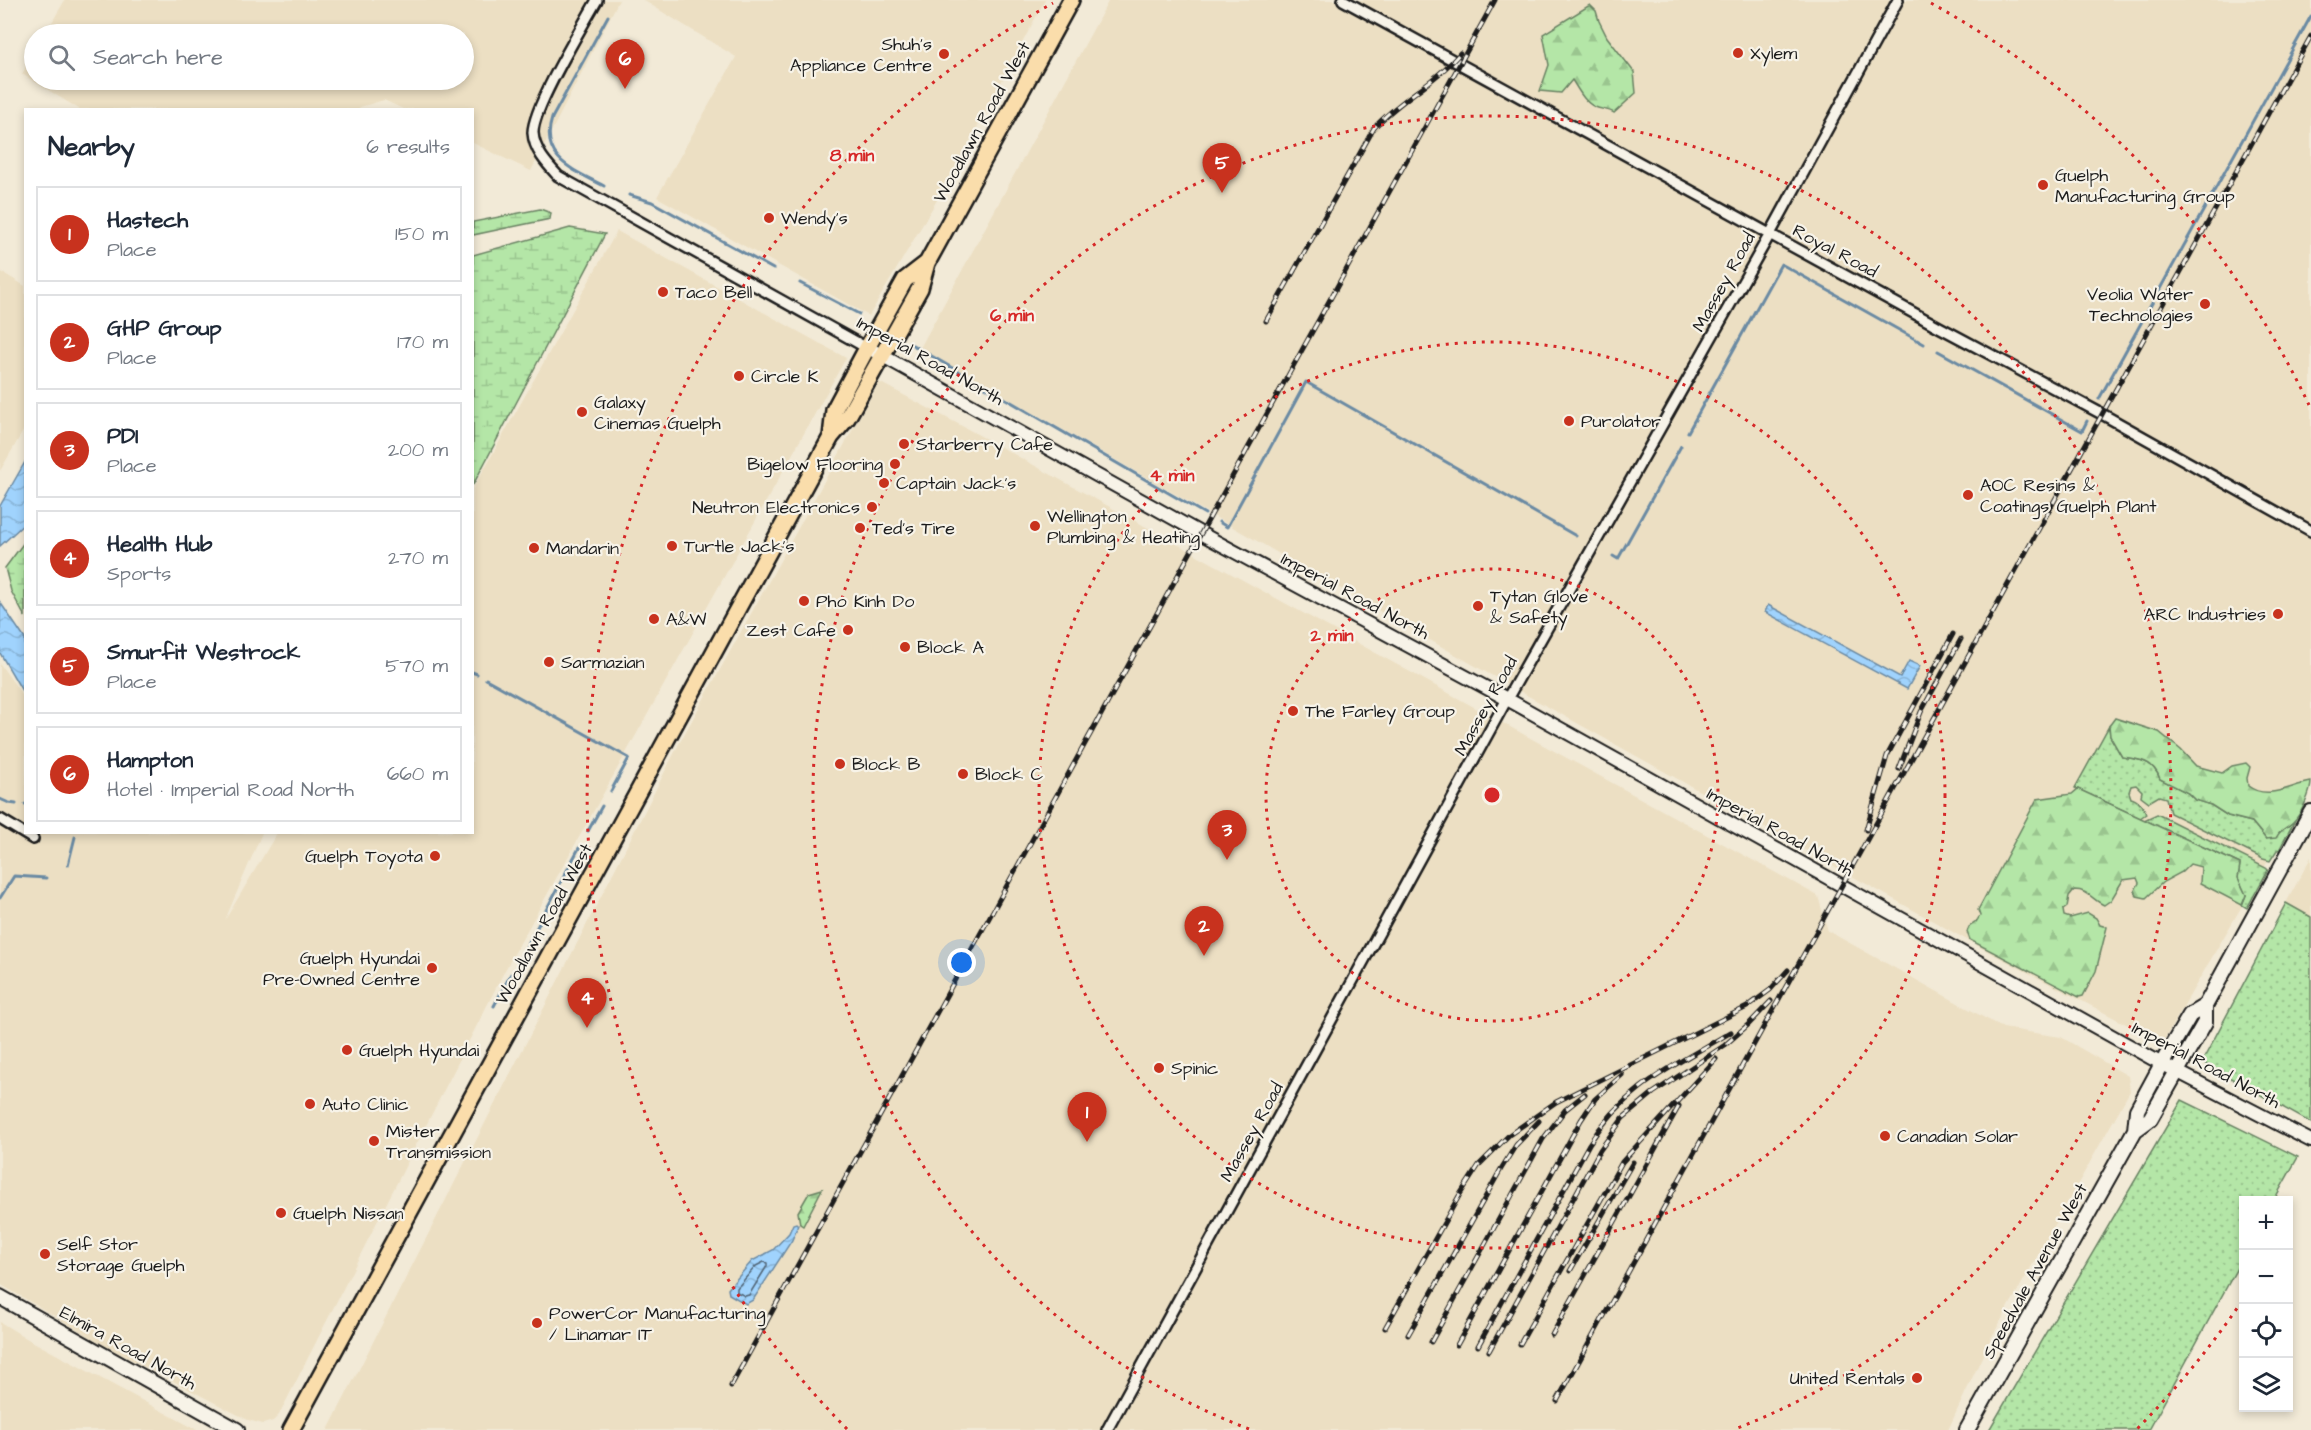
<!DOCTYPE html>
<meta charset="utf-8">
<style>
:root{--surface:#fff;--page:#f2f2f3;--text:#1f2937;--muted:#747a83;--line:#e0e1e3;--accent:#c8321e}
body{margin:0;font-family:"Architects Daughter",sans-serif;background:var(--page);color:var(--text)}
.controls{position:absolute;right:18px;bottom:18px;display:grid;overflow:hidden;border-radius:0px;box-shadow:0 3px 9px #0003}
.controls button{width:54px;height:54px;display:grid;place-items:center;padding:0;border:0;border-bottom:2px solid var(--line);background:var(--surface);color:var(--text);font:30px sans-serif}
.you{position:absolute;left:962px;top:963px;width:21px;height:21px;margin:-15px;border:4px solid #fff;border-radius:50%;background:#1a73e8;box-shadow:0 0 0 9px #1a73e833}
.badge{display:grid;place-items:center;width:39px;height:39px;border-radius:50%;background:var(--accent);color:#fff;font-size:20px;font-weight:700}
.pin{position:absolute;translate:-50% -50px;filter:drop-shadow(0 2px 3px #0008)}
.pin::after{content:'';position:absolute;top:32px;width:21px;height:18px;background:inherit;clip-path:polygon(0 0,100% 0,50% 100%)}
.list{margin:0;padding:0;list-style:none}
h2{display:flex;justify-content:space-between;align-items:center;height:78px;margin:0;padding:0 24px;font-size:26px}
h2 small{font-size:20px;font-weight:400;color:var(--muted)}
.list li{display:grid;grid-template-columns:39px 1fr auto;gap:18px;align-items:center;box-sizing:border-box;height:96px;margin:0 12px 12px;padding:0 12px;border:2px solid var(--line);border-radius:0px}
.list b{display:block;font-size:22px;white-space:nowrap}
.list p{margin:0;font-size:20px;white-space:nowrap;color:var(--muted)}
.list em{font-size:20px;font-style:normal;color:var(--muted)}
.icon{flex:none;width:33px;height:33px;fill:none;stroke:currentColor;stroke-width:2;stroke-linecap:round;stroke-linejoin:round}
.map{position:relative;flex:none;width:2311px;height:1430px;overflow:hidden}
.search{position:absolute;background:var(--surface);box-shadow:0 3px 9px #0003;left:24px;top:24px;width:450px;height:66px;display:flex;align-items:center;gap:15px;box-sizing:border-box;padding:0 21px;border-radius:33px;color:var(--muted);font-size:22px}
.panel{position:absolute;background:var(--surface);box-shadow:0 3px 9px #0003;left:24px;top:108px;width:450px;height:726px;border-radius:0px}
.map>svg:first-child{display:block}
.built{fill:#ecdfc3}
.green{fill:url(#green-dots);stroke:#688162;stroke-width:1.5}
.forest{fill:url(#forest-firs);stroke:#688162;stroke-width:1.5}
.wetland{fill:url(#wetland-marsh);stroke:#688162;stroke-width:1.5}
.water{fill:url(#water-waves);stroke:#6b8aa3;stroke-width:1.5}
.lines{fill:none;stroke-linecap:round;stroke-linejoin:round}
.shore{stroke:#516576;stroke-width:1.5}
.stream{stroke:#6b8aa3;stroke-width:3}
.minor-casing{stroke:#1c1c1c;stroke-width:14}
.tertiary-casing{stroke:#1c1c1c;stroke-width:16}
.secondary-casing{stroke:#1c1c1c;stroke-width:18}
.primary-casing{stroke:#1c1c1c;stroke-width:20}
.minor{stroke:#f7f3e8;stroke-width:9}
.tertiary{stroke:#f7f3e8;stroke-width:12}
.secondary{stroke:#f7f3e8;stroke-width:14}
.primary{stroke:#faddab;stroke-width:15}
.rail-casing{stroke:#1c1c1c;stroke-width:5}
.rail{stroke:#f7f3e8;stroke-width:3;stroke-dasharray:9;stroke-linecap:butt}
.ring{fill:none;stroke:#d62828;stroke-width:3;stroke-dasharray:3 6}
.poi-dot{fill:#c8321e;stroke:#f7f3e8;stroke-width:2}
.labels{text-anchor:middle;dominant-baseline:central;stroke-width:4.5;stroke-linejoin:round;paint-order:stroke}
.poi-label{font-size:18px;fill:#1c1c1c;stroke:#f7f3e8;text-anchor:start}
.street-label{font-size:18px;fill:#1c1c1c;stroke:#f7f3e8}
.centre{fill:#d62828;stroke:#f7f3e8;stroke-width:3}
.ring-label{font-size:18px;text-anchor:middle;font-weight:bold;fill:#d62828;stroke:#f7f3e8;stroke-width:4.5;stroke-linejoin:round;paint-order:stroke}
</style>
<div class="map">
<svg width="2311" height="1430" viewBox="0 0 2311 1430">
<defs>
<pattern id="green-dots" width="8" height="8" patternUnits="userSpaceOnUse" patternTransform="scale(1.5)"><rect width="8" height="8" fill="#b4e6a7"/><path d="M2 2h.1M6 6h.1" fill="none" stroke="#9ac58f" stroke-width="1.8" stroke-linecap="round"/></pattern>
<pattern id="forest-firs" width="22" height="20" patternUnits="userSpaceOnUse" patternTransform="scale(1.5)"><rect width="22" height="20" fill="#b4e6a7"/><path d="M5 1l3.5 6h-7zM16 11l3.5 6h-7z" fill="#9ac58f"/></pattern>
<pattern id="wetland-marsh" width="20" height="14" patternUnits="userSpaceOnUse" patternTransform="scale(1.5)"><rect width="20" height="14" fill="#b4e6a7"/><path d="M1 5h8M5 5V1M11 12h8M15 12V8" fill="none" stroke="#9ac58f"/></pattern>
<pattern id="water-waves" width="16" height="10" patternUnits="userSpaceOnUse" patternTransform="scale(1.5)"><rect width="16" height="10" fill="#a0d3fd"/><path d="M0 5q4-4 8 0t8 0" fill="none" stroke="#89b5d8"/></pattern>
</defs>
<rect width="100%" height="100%" fill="#f2ead7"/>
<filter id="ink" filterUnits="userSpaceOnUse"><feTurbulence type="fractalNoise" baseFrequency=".0167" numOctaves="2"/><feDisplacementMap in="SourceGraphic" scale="12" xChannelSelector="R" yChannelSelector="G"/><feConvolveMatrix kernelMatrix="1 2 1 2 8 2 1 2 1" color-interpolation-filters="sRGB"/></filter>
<g filter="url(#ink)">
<path class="built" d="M65,0H619L531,171L473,143L472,110L403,109L384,100L360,107L358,110L79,109L22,74L34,53V80H464V34H45Z
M643,0H1045L954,171L869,316L657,197L736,57Z
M1109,0H2311V781L2263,870L2162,1043L1987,951L1505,683L920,348Z
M617,231L846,358L504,972L279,1415L273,1421L263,1424L248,1420L109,1348L0,1284V664L25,699L26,832L262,833L225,920L277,833L472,832L473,489Z
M0,271L25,286L26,426L0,471Z
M879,382L977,434L1818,896L1828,931L2003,1028L2061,1037L2128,1076L2130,1091L1989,1342L1948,1430H328L680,742Z
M2311,857V917L2286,903Z
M0,1322L26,1338L197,1430H0Z"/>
<path class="green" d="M2109,726L2110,736L2122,757C2140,759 2154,761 2160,779L2188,793L2195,800L2211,805L2228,816L2252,822L2266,839L2294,822L2279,850H2277L2270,861L2263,859L2170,813L2166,798L2159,796L2149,802L2141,796L2142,791L2136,785L2131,786L2129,792L2131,798C2137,799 2145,808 2146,814L2140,818L2075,788Z
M2157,814L2266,868L2268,870L2247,908L2242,905L2246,895L2238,878L2240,864L2144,820Z
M2286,903L2311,917V1123L2202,1062Z
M2182,1100L2298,1157L2274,1200H2244L2243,1257L2149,1430H1989Z"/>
<path class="forest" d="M1590,5L1596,11L1599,21L1607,37L1634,72L1636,93L1614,113C1608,109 1602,110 1595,107C1584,102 1578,89 1572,80L1561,93L1540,91L1549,65L1543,34Z
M2115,718L2159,732L2181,750L2196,766L2222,773L2232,766L2246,763L2250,767L2247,778L2248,786C2268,801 2290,785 2311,782C2311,792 2301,815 2293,822C2285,830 2282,827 2276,838L2266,839L2252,822L2228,816L2211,805L2195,800L2188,793L2160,779C2154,761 2140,759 2122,757L2110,736L2109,726Z
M2078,789L2240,864L2238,878L2246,895L2242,905L2200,883L2201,867L2190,864L2182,872L2163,882L2146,898L2137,896L2135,890L2139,883L2137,878L2123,880L2111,900L2104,905C2092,900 2089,890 2074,890L2069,896L2067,907L2063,910L2064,916L2070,918L2088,913L2096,918L2100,925L2107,927L2096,971L2083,996L2079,997L1970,940L1967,932L1969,927L1976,922L1980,916L1978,910L2037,799L2072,794Z
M822,1189L803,1226L800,1224L798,1212L809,1193Z"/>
<path class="wetland" d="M540,209L551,213L550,219L473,235V222Z
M570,228L605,234L473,485V255Z
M25,541V617L11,591L5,568Z"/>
<path class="water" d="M25,462V523L0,546V506Z
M0,602L25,639V696L0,653Z
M1768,605L1900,677L1909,661L1920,666L1907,689L1765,612Z
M796,1223L798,1225L792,1240L753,1300L746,1304L729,1294L728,1289L752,1261L773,1250L789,1233L793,1224Z"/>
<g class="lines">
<path class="shore" d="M764,1262L767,1263V1266L749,1295L745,1296L737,1292V1288L756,1266Z"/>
<path class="stream" d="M604,186C574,170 539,159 552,118L608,16
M629,195L652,202L773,269
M800,283L859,314
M909,343L1205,514
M1938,351L2082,431L2087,421
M2099,399L2311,16
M1688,432L1781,264L1924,344
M1219,522L1227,527L1306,382L1576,536
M1613,556L1618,559L1681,446
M472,672L477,674
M486,679L629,758L611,791
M0,799L9,803L16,804
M25,804H26
M588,831L602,806
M68,865L75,837
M0,898L14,876L46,878
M519,961L579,848
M494,1006L511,974"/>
<g class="minor-casing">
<path id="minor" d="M597,0C583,25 532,109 533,133C534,150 547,164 558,176L867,348
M1343,0L1941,328L2102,414L2311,531
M0,819L33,839
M1107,1430L1507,699L1770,234L1898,0"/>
</g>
<g class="tertiary-casing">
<path id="tertiary" d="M874,351L1200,533L1507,699L2153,1059L2311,1141"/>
</g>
<g class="secondary-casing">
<path id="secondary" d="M2135,1130L2137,1110L2170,1049L2190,1015L2205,1006
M0,1297L237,1430
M1967,1430L2135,1130L2150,1119L2205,1022V1006L2311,812"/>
</g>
<g class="primary-casing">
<path id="primary" d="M831,437L834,410L867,348L905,280L927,263
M291,1430L831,437L847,418L920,288L927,263L1071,0"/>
</g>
<use href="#minor" class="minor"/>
<use href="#tertiary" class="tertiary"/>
<use href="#secondary" class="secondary"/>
<use href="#primary" class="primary"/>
<g class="rail-casing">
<path id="rail" d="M1266,321L1374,128C1400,99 1435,83 1460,53
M1899,769L1921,712L1961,639
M1866,830L1887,756L1953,634
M1570,1271L1633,1162
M1385,1328L1459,1196L1479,1165L1509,1135L1556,1102L1747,1007L1770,990L1788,970
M1408,1335L1501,1169L1516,1145L1539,1121
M1552,1335L1679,1106
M1431,1342L1543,1139L1565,1110L1585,1094
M1520,1344L1622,1162L1716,1059
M1457,1345L1581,1120L1595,1099L1622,1075
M1478,1346L1589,1144C1626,1086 1674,1066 1731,1032
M1489,1351L1600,1150L1623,1118L1653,1093L1725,1045L1749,1024L1771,1001
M731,1386L1495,0
M1557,1401L2311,36"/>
</g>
<use href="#rail" class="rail"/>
</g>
</g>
<g class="ring">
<circle cx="1492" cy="795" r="226"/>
<circle cx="1492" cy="795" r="453"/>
<path d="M1249 1429A679 679 0 1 1 1735 1429"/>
<path d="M2242 1301A905 905 0 0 1 2137 1429M847 1429A905 905 0 0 1 1053 3M1931 3A905 905 0 0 1 2309 405"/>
</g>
<g class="poi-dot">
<circle cx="1738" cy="53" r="6"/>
<circle cx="944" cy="54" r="6"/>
<circle cx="2043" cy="185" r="6"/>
<circle cx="769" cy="218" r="6"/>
<circle cx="663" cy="292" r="6"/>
<circle cx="2205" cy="304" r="6"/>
<circle cx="739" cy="376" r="6"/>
<circle cx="582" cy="412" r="6"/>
<circle cx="1569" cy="421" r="6"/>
<circle cx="904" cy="444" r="6"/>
<circle cx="895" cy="464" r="6"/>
<circle cx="884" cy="483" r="6"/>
<circle cx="1968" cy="495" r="6"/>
<circle cx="872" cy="507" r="6"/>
<circle cx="1035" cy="526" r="6"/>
<circle cx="860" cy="528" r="6"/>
<circle cx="672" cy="546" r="6"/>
<circle cx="534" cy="548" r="6"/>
<circle cx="804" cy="601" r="6"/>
<circle cx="1478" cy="606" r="6"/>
<circle cx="2278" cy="614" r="6"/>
<circle cx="654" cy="619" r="6"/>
<circle cx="848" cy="630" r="6"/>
<circle cx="905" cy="647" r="6"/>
<circle cx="549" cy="662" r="6"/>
<circle cx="1293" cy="711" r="6"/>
<circle cx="840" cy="764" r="6"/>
<circle cx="963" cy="774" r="6"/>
<circle cx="435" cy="856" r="6"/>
<circle cx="432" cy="968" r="6"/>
<circle cx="347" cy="1050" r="6"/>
<circle cx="1159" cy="1068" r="6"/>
<circle cx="310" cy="1104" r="6"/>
<circle cx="1885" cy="1136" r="6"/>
<circle cx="374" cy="1141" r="6"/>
<circle cx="281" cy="1213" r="6"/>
<circle cx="45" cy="1254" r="6"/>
<circle cx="537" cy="1323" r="6"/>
<circle cx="1917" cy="1378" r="6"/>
</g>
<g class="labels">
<g class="poi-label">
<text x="932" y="44" text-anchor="end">Shuh's<tspan x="932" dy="21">Appliance Centre</tspan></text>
<text x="1750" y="53">Xylem</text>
<text x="2055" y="175">Guelph<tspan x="2055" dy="21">Manufacturing Group</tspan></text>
<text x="781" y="218">Wendy's</text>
<text x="675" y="292">Taco Bell</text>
<text x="2193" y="294" text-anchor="end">Veolia Water<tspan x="2193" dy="21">Technologies</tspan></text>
<text x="751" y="376">Circle K</text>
<text x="594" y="402">Galaxy<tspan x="594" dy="21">Cinemas Guelph</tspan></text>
<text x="1581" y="421">Purolator</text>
<text x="916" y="444">Starberry Cafe</text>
<text x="883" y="464" text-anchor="end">Bigelow Flooring</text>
<text x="896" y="483">Captain Jack's</text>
<text x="1980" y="485">AOC Resins &amp;<tspan x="1980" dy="21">Coatings Guelph Plant</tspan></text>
<text x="860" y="507" text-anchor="end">Neutron Electronics</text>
<text x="1047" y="516">Wellington<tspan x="1047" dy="21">Plumbing &amp; Heating</tspan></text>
<text x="872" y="528">Ted's Tire</text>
<text x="684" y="546">Turtle Jack's</text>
<text x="546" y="548">Mandarin</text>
<text x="1490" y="596">Tytan Glove<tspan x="1490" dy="21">&amp; Safety</tspan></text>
<text x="816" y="601">Pho Kinh Do</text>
<text x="2266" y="614" text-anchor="end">ARC Industries</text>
<text x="666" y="619">A&amp;W</text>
<text x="836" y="630" text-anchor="end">Zest Cafe</text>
<text x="917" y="647">Block A</text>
<text x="561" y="662">Sarmazian</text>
<text x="1305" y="711">The Farley Group</text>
<text x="852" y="764">Block B</text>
<text x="975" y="774">Block C</text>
<text x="423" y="856" text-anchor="end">Guelph Toyota</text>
<text x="420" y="958" text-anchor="end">Guelph Hyundai<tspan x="420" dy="21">Pre-Owned Centre</tspan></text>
<text x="359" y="1050">Guelph Hyundai</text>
<text x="1171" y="1068">Spinic</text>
<text x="322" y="1104">Auto Clinic</text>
<text x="386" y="1131">Mister<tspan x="386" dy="21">Transmission</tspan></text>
<text x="1897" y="1136">Canadian Solar</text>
<text x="293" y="1213">Guelph Nissan</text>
<text x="57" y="1244">Self Stor<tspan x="57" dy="21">Storage Guelph</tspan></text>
<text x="549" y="1313">PowerCor Manufacturing<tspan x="549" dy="21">/ Linamar IT</tspan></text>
<text x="1905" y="1378" text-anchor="end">United Rentals</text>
</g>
<g class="street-label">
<text transform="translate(982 122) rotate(-61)">Woodlawn Road West</text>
<text transform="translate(1835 251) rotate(28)">Royal Road</text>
<text transform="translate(1724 282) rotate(-61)">Massey Road</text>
<text transform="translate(930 361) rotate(29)">Imperial Road North</text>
<text transform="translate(1355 596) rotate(28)">Imperial Road North</text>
<text transform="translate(1486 706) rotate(-61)">Massey Road</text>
<text transform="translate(1780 832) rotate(29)">Imperial Road North</text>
<text transform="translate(544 924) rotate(-61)">Woodlawn Road West</text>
<text transform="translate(2206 1065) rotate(28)">Imperial Road North</text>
<text transform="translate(1252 1132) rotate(-61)">Massey Road</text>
<text transform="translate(2035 1271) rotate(-61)">Speedvale Avenue West</text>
<text transform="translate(128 1348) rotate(29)">Elmira Road North</text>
</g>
</g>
<circle cx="1492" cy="795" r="9" class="centre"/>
<g class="ring-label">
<text x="852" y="161">8 min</text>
<text x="1012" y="321">6 min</text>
<text x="1172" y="481">4 min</text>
<text x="1332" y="641">2 min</text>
</g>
</svg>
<div class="controls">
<button>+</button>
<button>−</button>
<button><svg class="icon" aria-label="locate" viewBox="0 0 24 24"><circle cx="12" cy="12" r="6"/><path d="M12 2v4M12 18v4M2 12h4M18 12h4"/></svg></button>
<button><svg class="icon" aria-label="layers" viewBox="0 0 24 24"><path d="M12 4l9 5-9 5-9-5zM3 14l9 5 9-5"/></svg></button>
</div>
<div class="you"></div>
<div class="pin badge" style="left:1087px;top:1142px">1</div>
<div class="pin badge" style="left:1204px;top:956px">2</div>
<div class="pin badge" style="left:1227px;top:860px">3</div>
<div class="pin badge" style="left:587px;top:1028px">4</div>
<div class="pin badge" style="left:1222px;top:193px">5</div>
<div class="pin badge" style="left:625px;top:89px">6</div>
<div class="search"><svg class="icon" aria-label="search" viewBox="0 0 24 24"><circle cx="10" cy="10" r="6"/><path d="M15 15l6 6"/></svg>Search here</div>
<section class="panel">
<h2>Nearby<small>6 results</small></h2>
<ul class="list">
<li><span class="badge">1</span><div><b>Hastech</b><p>Place</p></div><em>150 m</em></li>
<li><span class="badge">2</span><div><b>GHP Group</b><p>Place</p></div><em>170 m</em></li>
<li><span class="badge">3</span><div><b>PDI</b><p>Place</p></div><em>200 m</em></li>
<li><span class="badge">4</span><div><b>Health Hub</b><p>Sports</p></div><em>270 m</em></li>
<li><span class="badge">5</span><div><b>Smurfit Westrock</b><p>Place</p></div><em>570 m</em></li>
<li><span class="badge">6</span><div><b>Hampton</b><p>Hotel · Imperial Road North</p></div><em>660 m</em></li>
</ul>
</section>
</div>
